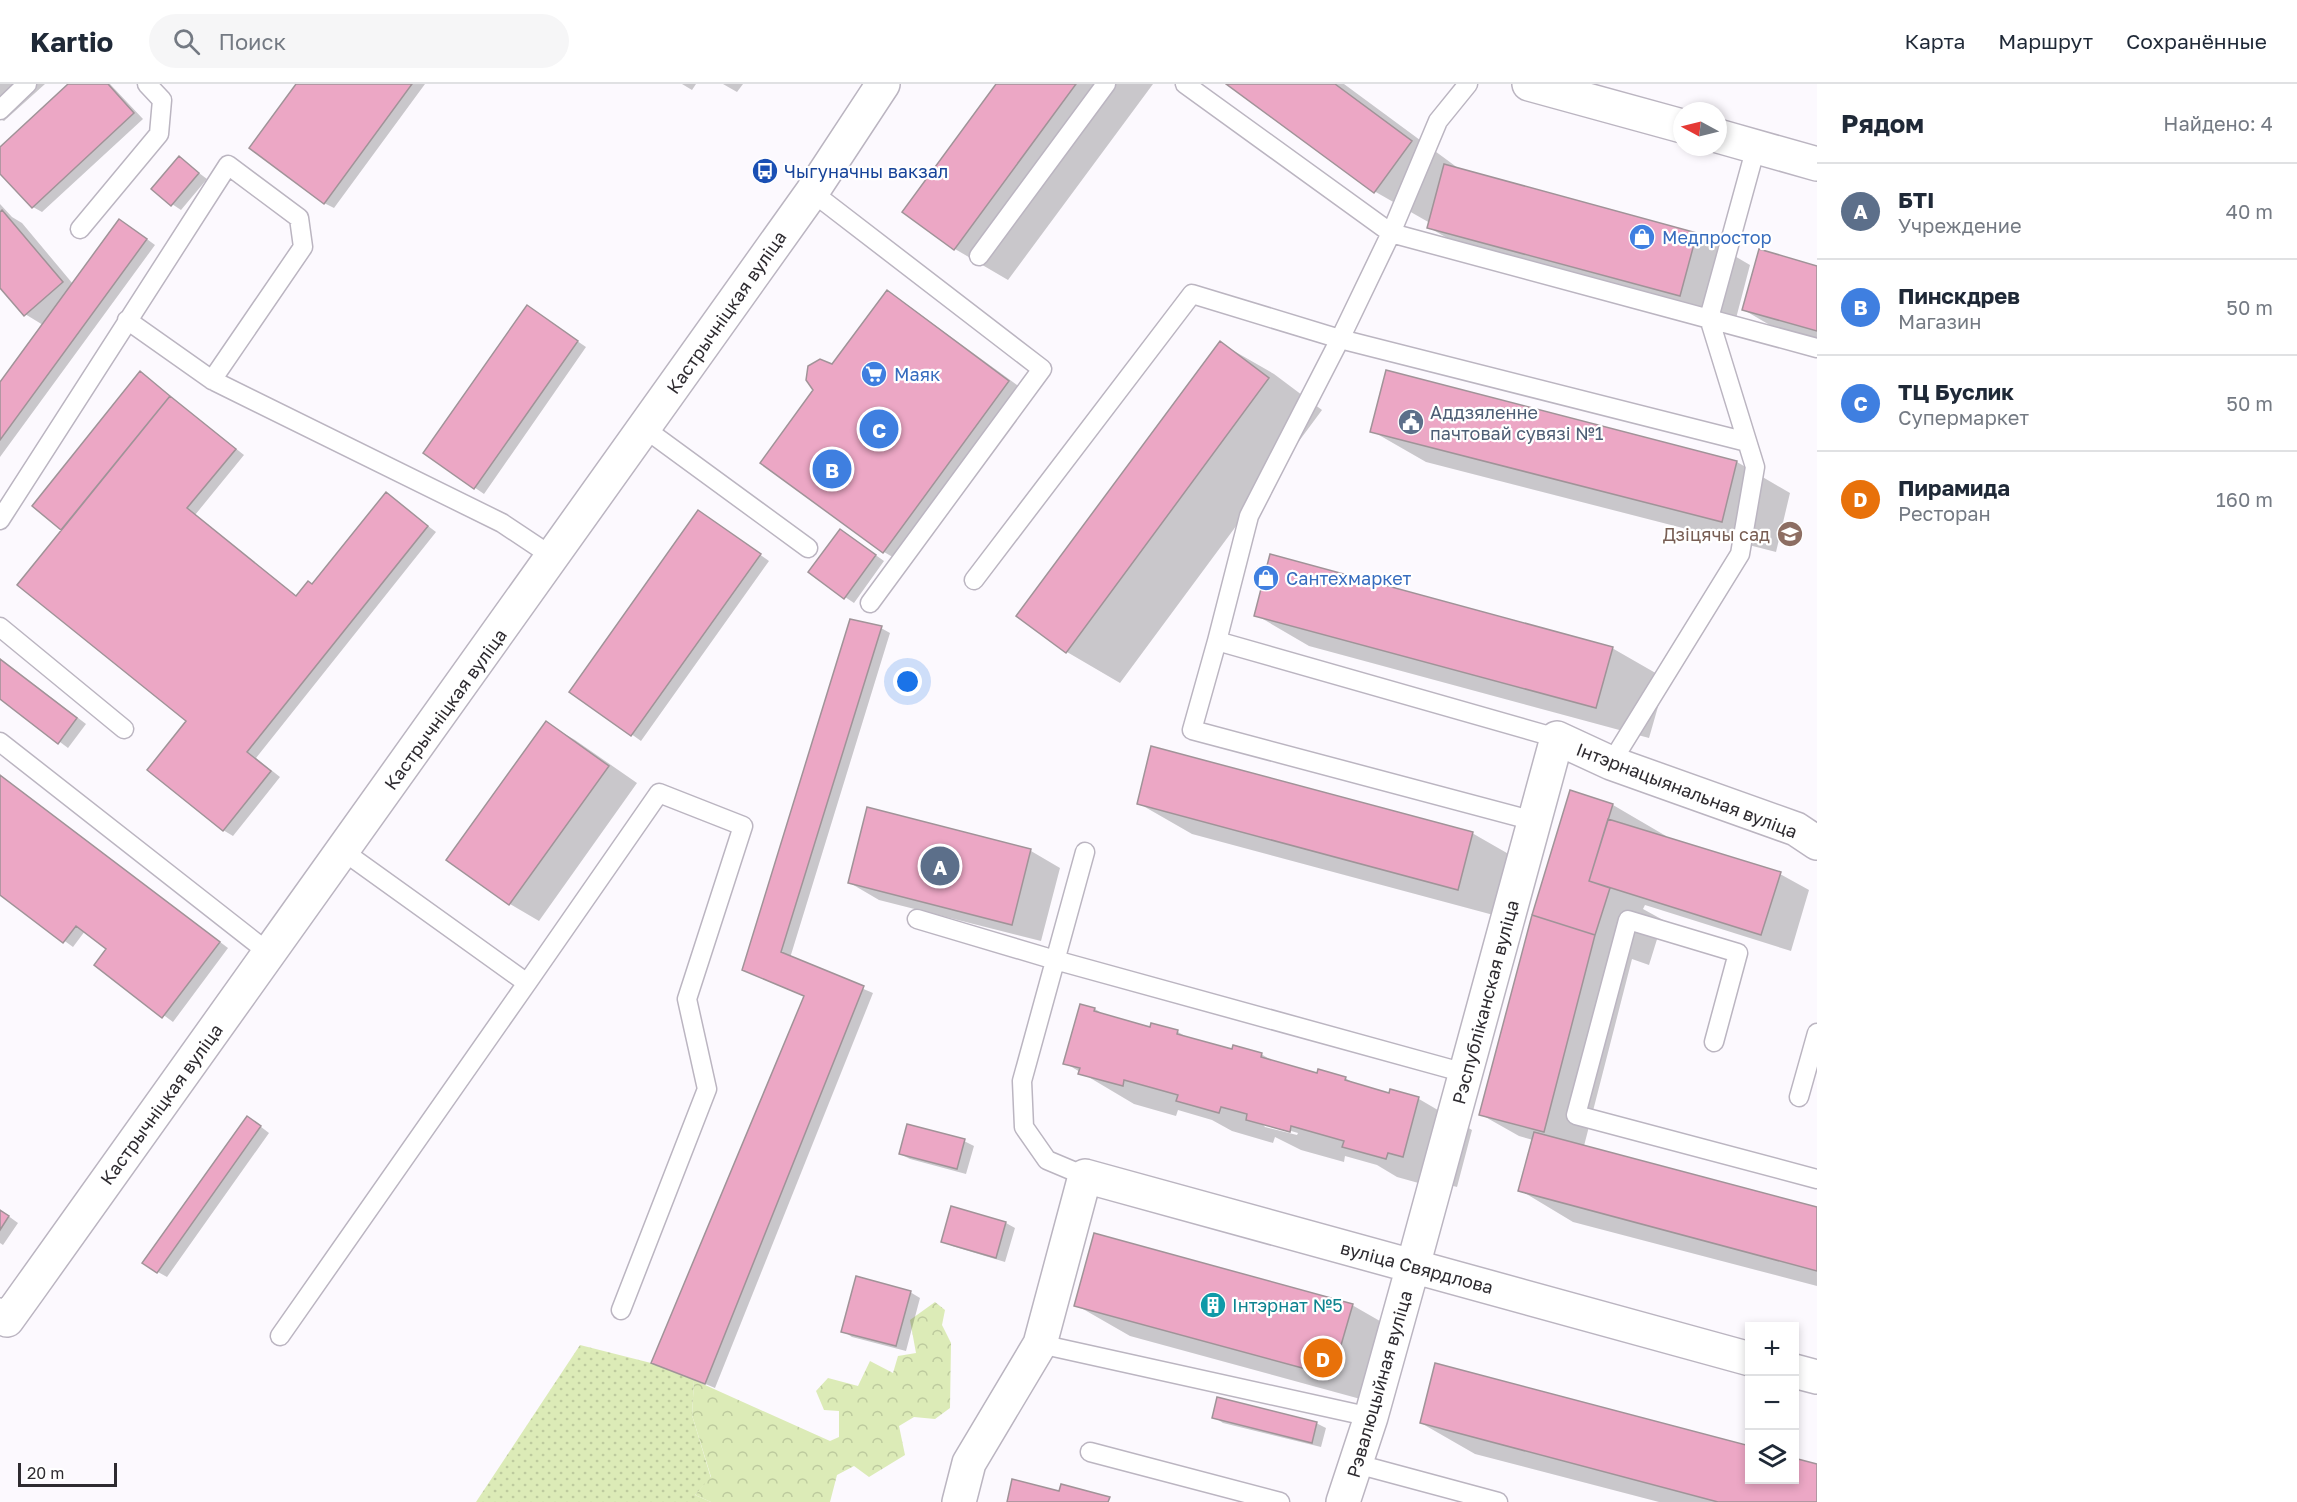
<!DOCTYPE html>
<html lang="ru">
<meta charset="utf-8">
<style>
:root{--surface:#fff;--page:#f6f6f7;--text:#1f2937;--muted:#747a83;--line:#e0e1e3;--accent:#1a73e8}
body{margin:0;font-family:"Golos Text",sans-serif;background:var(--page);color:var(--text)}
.controls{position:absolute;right:18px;bottom:18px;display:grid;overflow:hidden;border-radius:0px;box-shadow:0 3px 9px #0003}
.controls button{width:54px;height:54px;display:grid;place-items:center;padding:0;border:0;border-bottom:2px solid var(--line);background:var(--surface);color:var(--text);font:30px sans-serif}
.compass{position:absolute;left:1673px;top:18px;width:54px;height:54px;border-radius:50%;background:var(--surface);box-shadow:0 3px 9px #0003;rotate:277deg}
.scale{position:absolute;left:18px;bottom:15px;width:99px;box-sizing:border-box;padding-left:6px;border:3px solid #2e2b30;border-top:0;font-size:16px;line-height:21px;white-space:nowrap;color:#2e2b30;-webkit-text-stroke:4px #fff;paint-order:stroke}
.you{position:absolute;left:908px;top:598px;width:21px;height:21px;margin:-15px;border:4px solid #fff;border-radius:50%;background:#1a73e8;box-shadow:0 0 0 9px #1a73e833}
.badge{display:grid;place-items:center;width:39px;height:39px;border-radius:50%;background:var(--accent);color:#fff;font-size:20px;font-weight:700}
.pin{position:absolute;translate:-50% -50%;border:3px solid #fff;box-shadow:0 2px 6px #0006}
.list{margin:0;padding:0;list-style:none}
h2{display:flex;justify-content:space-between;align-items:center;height:78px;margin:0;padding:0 24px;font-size:26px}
h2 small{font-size:20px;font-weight:400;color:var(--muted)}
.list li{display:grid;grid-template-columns:39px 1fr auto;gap:18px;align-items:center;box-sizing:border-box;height:96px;padding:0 24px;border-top:2px solid var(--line)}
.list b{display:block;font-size:22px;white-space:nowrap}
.list p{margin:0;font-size:20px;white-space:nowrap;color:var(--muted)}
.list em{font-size:20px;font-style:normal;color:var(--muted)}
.icon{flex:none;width:33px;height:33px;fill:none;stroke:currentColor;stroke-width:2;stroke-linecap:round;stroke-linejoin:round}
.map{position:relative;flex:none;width:1817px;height:1418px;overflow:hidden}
header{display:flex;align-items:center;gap:36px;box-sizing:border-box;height:84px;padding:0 30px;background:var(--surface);border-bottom:2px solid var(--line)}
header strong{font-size:28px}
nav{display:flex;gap:33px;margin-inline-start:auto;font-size:21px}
.search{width:420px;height:54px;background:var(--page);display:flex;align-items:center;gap:15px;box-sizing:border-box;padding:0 21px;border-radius:33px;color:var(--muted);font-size:22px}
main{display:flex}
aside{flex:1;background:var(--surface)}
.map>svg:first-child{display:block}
.grass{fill:url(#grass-dots)}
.forest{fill:url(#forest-crowns)}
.shadow{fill:#0003;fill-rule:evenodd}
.building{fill:#eca7c5;stroke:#a09398;stroke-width:1.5}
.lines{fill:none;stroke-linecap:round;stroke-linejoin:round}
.lane-casing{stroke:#bbb5c1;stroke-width:21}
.street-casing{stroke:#bbb5c1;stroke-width:36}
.secondary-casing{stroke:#bbb5c1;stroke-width:36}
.lane{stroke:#fff;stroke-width:18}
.street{stroke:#fff;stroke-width:33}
.secondary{stroke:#fff;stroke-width:33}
.labels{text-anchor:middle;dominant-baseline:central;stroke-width:4.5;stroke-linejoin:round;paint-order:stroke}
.transit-label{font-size:18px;fill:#164399;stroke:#fff;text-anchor:start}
.shop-label{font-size:18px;fill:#366cbe;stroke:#fff;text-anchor:start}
.street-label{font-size:18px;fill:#2e2b30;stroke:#fff}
.service-label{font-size:18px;fill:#4e5e75;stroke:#fff;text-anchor:start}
.education-label{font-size:18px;fill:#785e54;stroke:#fff;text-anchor:end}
.culture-label{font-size:18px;fill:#0d838f;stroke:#fff;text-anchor:start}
</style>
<header>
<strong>Kartio</strong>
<div class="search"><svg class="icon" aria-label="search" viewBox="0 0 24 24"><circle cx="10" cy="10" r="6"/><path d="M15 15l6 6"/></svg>Поиск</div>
<nav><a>Карта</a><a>Маршрут</a><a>Сохранённые</a></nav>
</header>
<main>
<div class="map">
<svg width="1817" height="1418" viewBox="0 0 1817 1418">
<defs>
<pattern id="grass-dots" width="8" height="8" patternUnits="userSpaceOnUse" patternTransform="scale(1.5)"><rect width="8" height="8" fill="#dcebb7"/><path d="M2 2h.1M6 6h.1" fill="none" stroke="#bdca9e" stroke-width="1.8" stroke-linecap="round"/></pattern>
<pattern id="forest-crowns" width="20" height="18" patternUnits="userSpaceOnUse" patternTransform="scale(1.5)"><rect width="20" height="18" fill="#dcebb7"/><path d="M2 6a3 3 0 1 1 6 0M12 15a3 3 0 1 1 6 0" fill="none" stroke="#bdca9e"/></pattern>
</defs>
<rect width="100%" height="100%" fill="#fcf9fe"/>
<path class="grass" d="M580,1261L651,1279L694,1296L692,1331L711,1394L695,1411L711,1418H476Z"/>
<path class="forest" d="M935,1218L945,1226L942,1241L951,1259L950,1324L935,1335L914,1333L899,1342L905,1371L869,1393L854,1382L837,1391L830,1418H711L695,1411L711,1393L692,1331L694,1296L830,1357L839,1353V1327L824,1326L816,1307L828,1294L858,1302L870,1277L893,1289L898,1272L916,1269L910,1236Z"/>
<path class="shadow" d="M0,0H45L4,37L0,35Z
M70,0H110L143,35L42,128L33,123L0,88V65Z
M298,0H425L334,124L324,119Z
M682,0H696L692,6Z
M723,0H743L737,8Z
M998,0H1153L1008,196L955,165Z
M1229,0H1344L1462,87L1697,150L1750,181L1734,242L1482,174L1428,143L1430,139L1374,107Z
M179,74L207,95L181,126L172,120Z
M0,120L12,133L22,139L73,200L129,142L155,161L0,373V300L43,241L25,230L0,201Z
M1817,183V262L1797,257L1744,226Z
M887,208L906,220L1028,309L903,479L884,468L833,282Z
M536,229L586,263L484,410L425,369Z
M1220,259L1274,290L1322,326L1120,599L1067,568Z
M140,289L244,371L195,431L297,513L313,502L386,410L436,448L256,674L280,693L233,752L223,746L188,636L64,445L34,422Z
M1372,347L1737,378L1790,409L1776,468L1426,378Z
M708,433L769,477L641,657L571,607Z
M849,452L884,477L854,519L845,513Z
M1256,531L1612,564L1666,595L1649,654L1309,562Z
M881,544L890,549L790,874L873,909L715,1304L653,1278L806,913L754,891Z
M0,574L86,640L68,664L0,613Z
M546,639L575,656L637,699L539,837L510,820L448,776Z
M0,691L228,864L173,938L96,881L108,865L85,847L73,863L0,810Z
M1571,708L1613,721L1666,752V754L1780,790L1809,806L1791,867L1645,821L1643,825L1663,836L1649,881L1632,875L1584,1062L1817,1124V1202L1573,1138L1520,1106L1533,1056L1519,1052L1480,1030Z
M1138,719L1472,749L1526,780L1512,836L1192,750Z
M868,725L1031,767L1060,784L1041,857L879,816L850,799Z
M1081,921L1095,925L1108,933L1151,945L1152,941L1178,948L1192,956L1233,967L1261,970L1276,979L1318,991L1345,994L1359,1002L1390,1010L1419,1015L1472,1046L1457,1103L1442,1099L1440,1105L1397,1093L1377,1081L1345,1072L1344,1078L1301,1066L1275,1053L1273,1059L1232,1047L1212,1036L1178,1026L1176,1032L1134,1020L1065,979ZM1261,1038L1298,1049L1297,1051L1265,1043Z
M256,1039L269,1049L167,1193L158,1188Z
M964,1057L974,1062L966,1090L910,1075L900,1070Z
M0,1126L18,1139L3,1161L0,1159Z
M1006,1139L1015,1144L1005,1178L952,1162L943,1157Z
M910,1208L920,1214L906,1267L852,1253L843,1247Z
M1076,1221H1352L1406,1252L1386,1322L1130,1252Z
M1214,1333L1316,1339L1326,1344L1321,1363L1223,1339Z
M1421,1339L1750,1396H1794L1817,1381V1418H1659L1475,1370Z"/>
<path class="building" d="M68,0H108L134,29L32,124L0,90V63Z
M296,0H412L324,120L249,64Z
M996,0H1076L954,166L902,128Z
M1226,0H1335L1412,57L1374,109Z
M179,72L199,89L171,122L151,105Z
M1444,80L1697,149L1680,212L1427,144Z
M2,126L63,198L24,232L0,204V128Z
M119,135L147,155L0,356V298Z
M1759,165L1817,182V247L1742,226Z
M887,206L1009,297L883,469L760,379L813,306L806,296L808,282L820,275L832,280Z
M527,221L578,257L474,405L423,369Z
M1220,257L1269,294L1066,569L1016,532Z
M1386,286L1737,377L1722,438L1370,348Z
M140,287L170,312L61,446L32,422Z
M170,312L236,365L187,424L296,512L308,497L312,500L386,408L428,442L247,668L271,687L223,747L147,686L186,637L17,501Z
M698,426L761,470L631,652L569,608Z
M840,445L876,471L844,515L808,488Z
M1270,470L1613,563L1596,624L1254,532Z
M850,535L882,542L781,868L864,902L705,1300L651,1279L804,912L742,886Z
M0,575L77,634L58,660L0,615Z
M546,637L609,682L509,821L446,776Z
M1151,662L1473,748L1458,806L1137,720Z
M0,691L220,858L162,934L94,881L106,865L76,842L63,859L0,811Z
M1570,706L1613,720L1589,797L1610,804L1595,851L1532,831Z
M867,723L1031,765L1012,841L848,799Z
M1608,735L1781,788L1761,851L1589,797Z
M1532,831L1595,851L1544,1048L1479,1031Z
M1080,920L1095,924L1094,927L1150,943L1151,939L1178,946L1177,950L1232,965L1233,961L1262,969L1261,973L1317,989L1318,985L1346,993L1345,996L1389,1009L1390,1005L1419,1013L1403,1073L1388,1069L1386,1075L1342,1063L1344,1057L1291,1042L1290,1048L1246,1036L1247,1030L1221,1023L1219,1029L1176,1017L1178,1011L1124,996L1123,1002L1078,990L1080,984L1063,980Z
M247,1032L261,1042L157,1189L142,1179Z
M907,1040L965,1055L957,1085L899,1070Z
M1534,1048L1817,1123V1187L1518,1107Z
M951,1122L1006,1138L996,1174L941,1158Z
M0,1126L9,1132L0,1146Z
M1094,1149L1353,1220L1332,1292L1074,1222Z
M856,1192L911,1207L896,1262L841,1248Z
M1435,1279L1750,1362V1396H1794V1374L1817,1380V1418H1718L1420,1339Z
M1217,1313L1317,1338L1312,1359L1212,1334Z
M1012,1395L1059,1407L1061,1400L1110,1413L1108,1418H1007Z"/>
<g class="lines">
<g class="lane-casing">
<path id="lane" d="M1185,0L1391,149L1817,264
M1468,0L1438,37L1391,149L1340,255L1249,432L1217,557L1557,654
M0,26L27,0
M812,108L1042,285L870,519
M80,145L159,50L162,16L147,0
M979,172L1106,0
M127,236L212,296L502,439L553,473
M644,344L808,464
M0,436L228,81L299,134L303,163L212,296
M974,496L1192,210L1340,255L1747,358
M0,543L124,645
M1217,557L1192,646L1534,737
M0,658L269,869
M1611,679L1740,470L1755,383L1709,234L1756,63
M343,767L527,899L659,709L743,742L687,915L707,1005L621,1226
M917,835L1055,876L1465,989
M1714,958L1738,869L1628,836L1576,1031L1817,1095
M1799,1013L1817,949
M1085,1092L1047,1076L1024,1043L1022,997L1085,768
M280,1252L527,899
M1040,1260L1371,1333
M1090,1368L1280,1418
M1357,1380L1498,1418"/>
</g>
<g class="street-casing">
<path id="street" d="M0,1231L7,1236L30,1204L812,108L883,0
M1794,1287L1817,1293
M959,1418L969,1379L1040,1260L1085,1092L1750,1275
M1343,1418L1371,1333L1413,1182L1557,654L1611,679L1796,745L1817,759"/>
</g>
<g class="secondary-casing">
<path id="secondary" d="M1529,0L1682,42
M1718,52L1817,80"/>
</g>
<use href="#lane" class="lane"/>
<use href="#street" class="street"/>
<use href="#secondary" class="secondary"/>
</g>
<defs>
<g id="bus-disc" transform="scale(1.35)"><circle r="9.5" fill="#1a4fb4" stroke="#fff"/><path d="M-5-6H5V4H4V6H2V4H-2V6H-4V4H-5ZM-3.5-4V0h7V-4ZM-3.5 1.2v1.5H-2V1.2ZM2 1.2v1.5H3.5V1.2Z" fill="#fff"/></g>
<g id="shop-disc" transform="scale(1.35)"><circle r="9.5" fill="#3f7fe0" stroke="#fff"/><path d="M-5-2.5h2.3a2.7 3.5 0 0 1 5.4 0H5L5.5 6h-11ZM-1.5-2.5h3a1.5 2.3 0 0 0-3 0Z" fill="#fff"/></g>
<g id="supermarket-disc" transform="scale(1.35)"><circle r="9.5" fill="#3f7fe0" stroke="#fff"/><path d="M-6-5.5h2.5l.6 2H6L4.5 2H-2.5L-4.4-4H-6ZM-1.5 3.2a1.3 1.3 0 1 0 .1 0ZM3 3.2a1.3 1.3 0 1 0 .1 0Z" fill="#fff"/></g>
<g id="civic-disc" transform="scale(1.35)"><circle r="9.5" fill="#5c6f8a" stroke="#fff"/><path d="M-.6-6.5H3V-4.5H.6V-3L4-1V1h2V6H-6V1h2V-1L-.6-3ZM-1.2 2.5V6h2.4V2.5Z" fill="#fff"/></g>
<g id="school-disc" transform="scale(1.35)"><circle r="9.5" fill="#8d6e63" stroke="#fff"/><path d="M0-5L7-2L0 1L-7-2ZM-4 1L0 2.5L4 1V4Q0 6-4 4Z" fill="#fff"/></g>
<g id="building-disc" transform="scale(1.35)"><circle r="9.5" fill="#0f9aa8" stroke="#fff"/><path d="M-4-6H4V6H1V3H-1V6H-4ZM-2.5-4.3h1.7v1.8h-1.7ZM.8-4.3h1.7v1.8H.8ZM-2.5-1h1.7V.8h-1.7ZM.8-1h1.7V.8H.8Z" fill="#fff"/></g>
</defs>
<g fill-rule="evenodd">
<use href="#bus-disc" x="765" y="87"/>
<use href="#shop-disc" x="1642" y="153"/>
<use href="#supermarket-disc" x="874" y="290"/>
<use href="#civic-disc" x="1411" y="338"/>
<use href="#school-disc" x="1790" y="450"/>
<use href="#shop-disc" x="1266" y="494"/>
<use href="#building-disc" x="1213" y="1221"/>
</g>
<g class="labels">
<g class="transit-label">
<text x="784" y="87">Чыгуначны вакзал</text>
</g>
<g class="shop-label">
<text x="1662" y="153">Медпростор</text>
<text x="894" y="290">Маяк</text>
<text x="1286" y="494">Сантехмаркет</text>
</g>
<g class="street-label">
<text transform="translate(726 228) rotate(-55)">Кастрычніцкая вуліца</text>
<text transform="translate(445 625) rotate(-54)">Кастрычніцкая вуліца</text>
<text transform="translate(1687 706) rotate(21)">Інтэрнацыянальная вуліца</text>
<text transform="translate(1485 918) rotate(-75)">Рэспубліканская вуліца</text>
<text transform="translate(161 1020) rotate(-54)">Кастрычніцкая вуліца</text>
<text transform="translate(1417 1183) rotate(15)">вуліца Свярдлова</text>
<text transform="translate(1379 1300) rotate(-74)">Рэвалюцыйная вуліца</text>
</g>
<g class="service-label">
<text x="1430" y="328">Аддзяленне<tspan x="1430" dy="21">пачтовай сувязі №1</tspan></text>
</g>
<g class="education-label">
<text x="1770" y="450">Дзіцячы сад</text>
</g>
<g class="culture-label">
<text x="1232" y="1221">Інтэрнат №5</text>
</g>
</g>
</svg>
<div class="controls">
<button>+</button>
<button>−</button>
<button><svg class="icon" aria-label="layers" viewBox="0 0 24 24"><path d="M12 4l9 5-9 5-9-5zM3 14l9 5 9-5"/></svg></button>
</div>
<svg class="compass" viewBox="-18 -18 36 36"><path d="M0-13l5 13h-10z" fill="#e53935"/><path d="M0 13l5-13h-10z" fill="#747a83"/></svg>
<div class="scale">20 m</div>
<div class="you"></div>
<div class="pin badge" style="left:940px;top:782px;background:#5c6f8a">A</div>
<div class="pin badge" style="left:832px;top:385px;background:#3f7fe0">B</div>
<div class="pin badge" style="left:879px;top:345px;background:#3f7fe0">C</div>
<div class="pin badge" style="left:1323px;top:1274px;background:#e8710a">D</div>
</div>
<aside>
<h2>Рядом<small>Найдено: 4</small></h2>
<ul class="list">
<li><span class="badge" style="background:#5c6f8a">A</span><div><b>БТІ</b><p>Учреждение</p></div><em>40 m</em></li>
<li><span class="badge" style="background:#3f7fe0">B</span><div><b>Пинскдрев</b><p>Магазин</p></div><em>50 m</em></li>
<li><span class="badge" style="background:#3f7fe0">C</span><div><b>ТЦ Буслик</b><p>Супермаркет</p></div><em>50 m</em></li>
<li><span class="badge" style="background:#e8710a">D</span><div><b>Пирамида</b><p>Ресторан</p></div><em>160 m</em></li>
</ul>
</aside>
</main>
